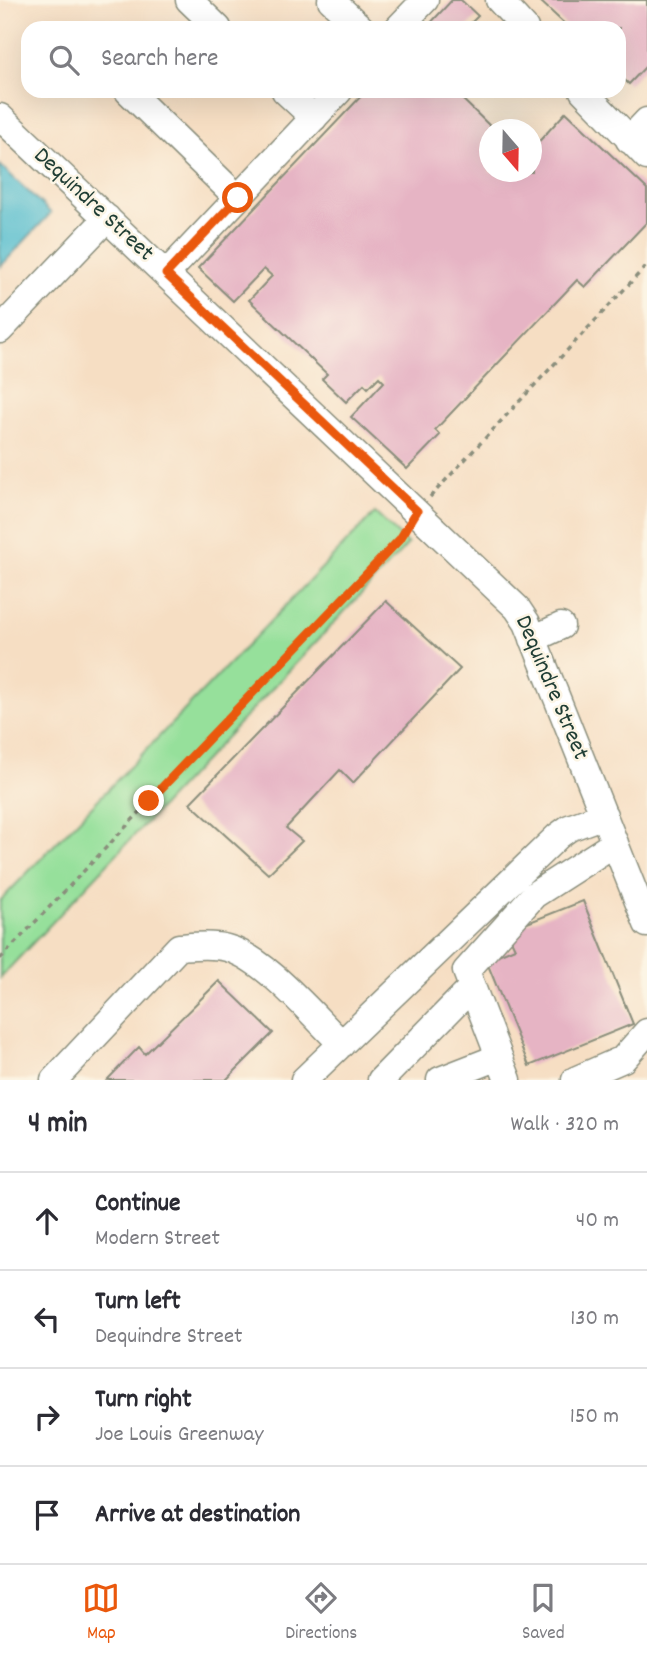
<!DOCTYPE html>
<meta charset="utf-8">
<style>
:root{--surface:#fff;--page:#f2f2f3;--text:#2b2b33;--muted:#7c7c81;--line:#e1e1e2;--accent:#ea580c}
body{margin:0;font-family:Dekko,sans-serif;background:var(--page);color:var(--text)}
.compass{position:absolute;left:479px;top:119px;width:63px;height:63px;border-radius:50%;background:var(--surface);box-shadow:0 7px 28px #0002;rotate:160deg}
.stop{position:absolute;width:21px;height:21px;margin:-16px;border:5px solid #ea580c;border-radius:50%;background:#fff}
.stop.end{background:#ea580c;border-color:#fff;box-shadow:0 2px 7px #0008}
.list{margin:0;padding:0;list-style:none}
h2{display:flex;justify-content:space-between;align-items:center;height:91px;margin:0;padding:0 28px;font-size:30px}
h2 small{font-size:23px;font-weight:400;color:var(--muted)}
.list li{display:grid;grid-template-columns:46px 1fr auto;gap:21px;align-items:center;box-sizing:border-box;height:98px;padding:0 28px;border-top:2px solid var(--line)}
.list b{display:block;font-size:26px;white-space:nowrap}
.list p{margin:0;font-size:23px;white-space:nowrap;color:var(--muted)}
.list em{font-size:23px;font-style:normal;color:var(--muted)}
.icon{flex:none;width:38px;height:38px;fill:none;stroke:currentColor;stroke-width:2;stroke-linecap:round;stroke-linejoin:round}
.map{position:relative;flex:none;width:647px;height:1080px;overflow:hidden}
.search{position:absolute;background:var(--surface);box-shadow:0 7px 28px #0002;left:21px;right:21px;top:21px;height:77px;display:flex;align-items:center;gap:18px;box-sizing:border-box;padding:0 24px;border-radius:21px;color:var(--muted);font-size:26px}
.sheet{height:483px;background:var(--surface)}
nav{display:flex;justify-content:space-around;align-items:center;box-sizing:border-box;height:98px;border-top:2px solid var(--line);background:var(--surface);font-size:19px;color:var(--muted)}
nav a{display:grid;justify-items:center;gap:4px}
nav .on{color:var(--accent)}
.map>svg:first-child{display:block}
.green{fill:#96e09b;stroke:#5a8e68;stroke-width:2}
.water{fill:#51bcce;stroke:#387c81;stroke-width:2}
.building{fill:#e6b4c4}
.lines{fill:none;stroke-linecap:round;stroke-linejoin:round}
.minor-casing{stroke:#8a8e7c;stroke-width:29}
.path{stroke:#8a8e7c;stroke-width:3.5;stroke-dasharray:5 5;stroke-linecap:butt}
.minor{stroke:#fff;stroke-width:26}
.route{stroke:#ea580c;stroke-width:9}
.labels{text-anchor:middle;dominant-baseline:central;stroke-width:5;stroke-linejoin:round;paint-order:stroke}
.street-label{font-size:24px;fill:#1f3d34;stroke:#fcf5e5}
</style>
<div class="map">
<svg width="647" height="1080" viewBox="0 0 647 1080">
<rect width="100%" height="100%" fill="#fcf5e5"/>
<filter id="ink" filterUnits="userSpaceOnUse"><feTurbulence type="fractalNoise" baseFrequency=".0143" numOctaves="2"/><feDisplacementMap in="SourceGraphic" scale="14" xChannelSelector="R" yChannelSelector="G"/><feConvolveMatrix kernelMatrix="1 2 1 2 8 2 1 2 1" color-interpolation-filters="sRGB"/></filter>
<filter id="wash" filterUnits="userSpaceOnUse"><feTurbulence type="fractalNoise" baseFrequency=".00686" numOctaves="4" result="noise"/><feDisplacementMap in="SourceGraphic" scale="28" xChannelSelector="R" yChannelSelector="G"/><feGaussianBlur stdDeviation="1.57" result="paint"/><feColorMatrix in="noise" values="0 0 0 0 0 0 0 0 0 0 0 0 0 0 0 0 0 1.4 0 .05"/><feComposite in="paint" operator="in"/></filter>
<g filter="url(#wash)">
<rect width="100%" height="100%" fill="#f6dec3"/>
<path class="green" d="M375,513L408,544L0,978V901Z"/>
<path class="water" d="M0,165L51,213L0,267Z"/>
<g id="blocks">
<path class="building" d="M452,0H461L478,16L466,28H426Z
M539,0H647V65L629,84L619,75V28H569Z
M366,91H454L494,130H490V172H532V149L566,112L647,189V222L585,287L577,280L435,430L440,435L407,469L351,417L384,382L379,377L368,388L364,384L346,402L322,379L327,374L249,300L272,276L264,269L233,301L198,268Z
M386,601L460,669L353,783L340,770L286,828L302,841L268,874L190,803Z
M583,901L633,1024L529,1066L486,960L515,948L507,931Z
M219,981L273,1033L226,1080H107L139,1047L145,1054Z"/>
</g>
</g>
<g filter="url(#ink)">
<use href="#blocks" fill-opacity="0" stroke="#8a8e7c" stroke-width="2"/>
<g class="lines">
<g class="minor-casing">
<path id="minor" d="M189,0L218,28
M331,0L361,28
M499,0L525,28
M398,28L425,0
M128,91L238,198
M285,91L314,118
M583,91L647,157
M0,117L517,608L527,623L647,924
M629,140L647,121
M166,274L339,91
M0,330L107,218
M533,639L561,626
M54,1080L179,947C194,946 212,944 227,948C265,958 313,1016 342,1044
M304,1080L558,836L569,828L604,815
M381,1080L472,987
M440,1080L499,1057
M508,1080L466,971L534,895L615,843
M575,1080L623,1059L647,1032"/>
</g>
<path class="path" d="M430,497L647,265
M0,959L400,539L404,531"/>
<use href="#minor" class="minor"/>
</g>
</g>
<g class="lines" filter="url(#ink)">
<path class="route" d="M149,801L400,539L417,511L166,274L238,198"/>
</g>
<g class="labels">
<g class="street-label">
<text transform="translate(93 205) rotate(43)">Dequindre Street</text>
<text transform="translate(551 688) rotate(67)">Dequindre Street</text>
</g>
</g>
</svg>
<svg class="compass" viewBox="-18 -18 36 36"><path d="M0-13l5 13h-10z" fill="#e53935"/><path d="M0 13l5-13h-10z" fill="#7c7c81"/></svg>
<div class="stop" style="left:238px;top:198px"></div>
<div class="stop end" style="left:149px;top:801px"></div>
<div class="search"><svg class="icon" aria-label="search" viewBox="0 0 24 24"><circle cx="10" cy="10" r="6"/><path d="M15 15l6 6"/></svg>Search here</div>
</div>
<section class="sheet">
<h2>4 min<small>Walk · 320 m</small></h2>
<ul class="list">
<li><svg class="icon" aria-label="ahead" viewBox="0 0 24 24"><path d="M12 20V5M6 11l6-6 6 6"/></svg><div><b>Continue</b><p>Modern Street</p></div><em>40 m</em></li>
<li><svg class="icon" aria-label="left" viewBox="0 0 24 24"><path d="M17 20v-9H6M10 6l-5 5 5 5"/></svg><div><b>Turn left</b><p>Dequindre Street</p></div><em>130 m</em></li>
<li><svg class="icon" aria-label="right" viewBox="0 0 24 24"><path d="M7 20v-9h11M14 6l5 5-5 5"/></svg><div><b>Turn right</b><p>Joe Louis Greenway</p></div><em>150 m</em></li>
<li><svg class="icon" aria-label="arrive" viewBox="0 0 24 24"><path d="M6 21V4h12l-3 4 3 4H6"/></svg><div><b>Arrive at destination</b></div></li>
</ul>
</section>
<nav>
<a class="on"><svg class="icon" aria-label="map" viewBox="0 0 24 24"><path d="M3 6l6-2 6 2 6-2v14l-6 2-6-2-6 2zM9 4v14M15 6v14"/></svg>Map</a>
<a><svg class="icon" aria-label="directions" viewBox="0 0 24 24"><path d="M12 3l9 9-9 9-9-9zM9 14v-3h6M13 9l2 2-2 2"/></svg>Directions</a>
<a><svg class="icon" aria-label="saved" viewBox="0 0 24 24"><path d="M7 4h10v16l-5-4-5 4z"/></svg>Saved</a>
</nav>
